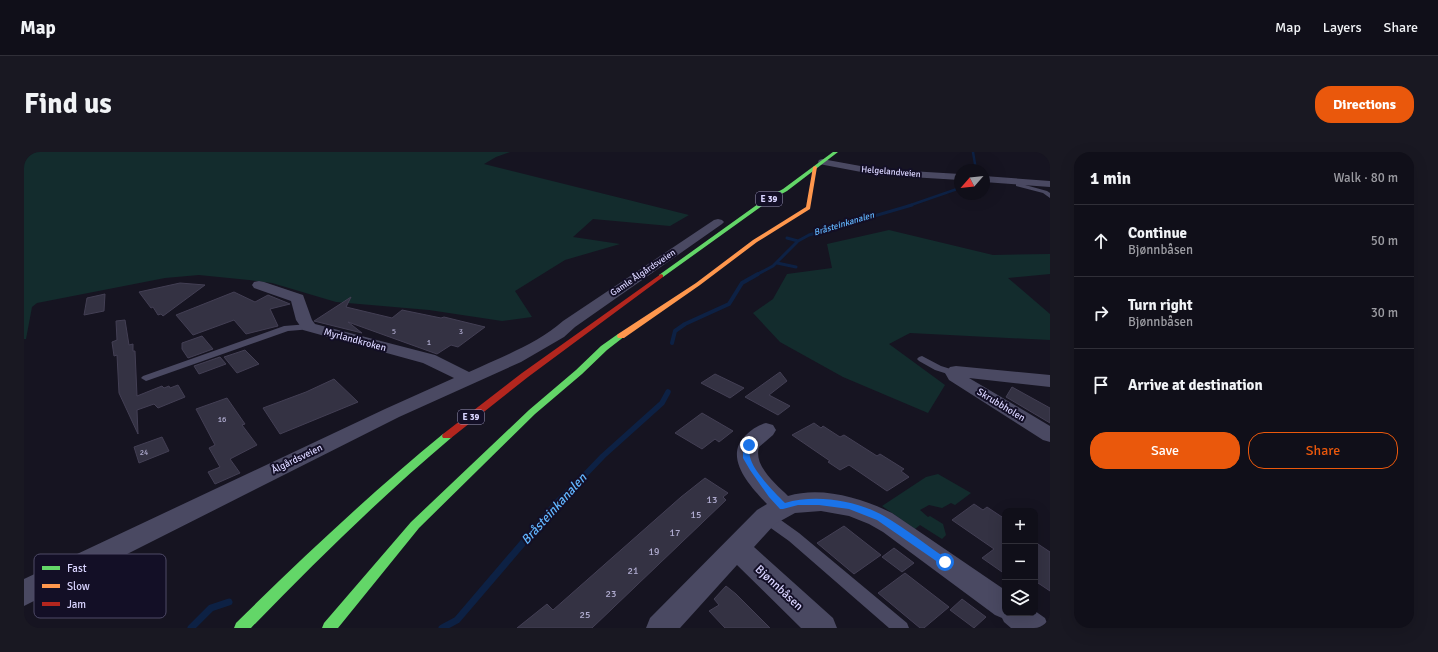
<!DOCTYPE html>
<meta charset="utf-8">
<style>
:root{--surface:#100f19;--page:#191822;--text:#f1f3f6;--muted:#9c9ca2;--line:#302f38;--accent:#ea580c}
body{margin:0;font-family:Signika,sans-serif;background:var(--page);color:var(--text)}
.controls{position:absolute;right:12px;bottom:12px;display:grid;overflow:hidden;border-radius:8px;box-shadow:0 4px 16px #0002}
.controls button{width:36px;height:36px;display:grid;place-items:center;padding:0;border:0;border-bottom:1px solid var(--line);background:var(--surface);color:var(--text);font:20px sans-serif}
.compass{position:absolute;left:930px;top:12px;width:36px;height:36px;border-radius:50%;background:var(--surface);box-shadow:0 4px 16px #0002;rotate:242deg}
.stop{position:absolute;width:12px;height:12px;margin:-9px;border:3px solid #1a73e8;border-radius:50%;background:#fff}
.stop.end{background:#1a73e8;border-color:#fff;box-shadow:0 1px 4px #0008}
.list{margin:0;padding:0;list-style:none}
h2{display:flex;justify-content:space-between;align-items:center;height:52px;margin:0;padding:0 16px;font-size:17px}
h2 small{font-size:13px;font-weight:400;color:var(--muted)}
.list li{display:grid;grid-template-columns:26px 1fr auto;gap:12px;align-items:center;box-sizing:border-box;height:72px;padding:0 16px;border-top:1px solid var(--line)}
.list b{display:block;font-size:15px;white-space:nowrap}
.list p{margin:0;font-size:13px;white-space:nowrap;color:var(--muted)}
.list em{font-size:13px;font-style:normal;color:var(--muted)}
.actions{display:flex;gap:8px;padding:12px 16px}
.actions a{flex:1;padding:9px 0;border:1px solid var(--accent);border-radius:16px;text-align:center;font-size:14px;color:var(--accent)}
.actions .main{background:var(--accent);color:#fff}
.icon{flex:none;width:22px;height:22px;fill:none;stroke:currentColor;stroke-width:2;stroke-linecap:round;stroke-linejoin:round}
.map{position:relative;flex:none;width:1026px;height:476px;overflow:hidden;border-radius:16px}
header{display:flex;align-items:center;gap:24px;box-sizing:border-box;height:56px;padding:0 20px;background:var(--surface);border-bottom:1px solid var(--line)}
header strong{font-size:19px}
nav{display:flex;gap:22px;margin-inline-start:auto;font-size:14px}
.intro{display:flex;align-items:center;justify-content:space-between;box-sizing:border-box;height:96px;padding:0 24px}
h1{margin:0;font-size:28px}
.button{padding:10px 18px;border-radius:16px;background:var(--accent);color:#fff;font-size:14px;font-weight:700}
main{display:flex;gap:24px;padding:0 24px}
aside{flex:1;background:var(--surface);border-radius:16px;box-shadow:0 4px 16px #0002}
.map>svg:first-child{display:block}
.green{fill:#132c2d}
.lines{fill:none;stroke-linecap:round;stroke-linejoin:round}
.stream-far4{stroke:#0d2144;stroke-width:2.5}
.stream-far3{stroke:#0d2144;stroke-width:3}
.stream-far2{stroke:#0d2144;stroke-width:4}
.stream-far1{stroke:#0d2144;stroke-width:5.5}
.stream{stroke:#0d2144;stroke-width:7}
.building{fill:#343243;stroke:#433f54}
.lane{fill:#4a4962;fill-rule:evenodd}
.street{fill:#4a4962;fill-rule:evenodd}
.fast{fill:#63d668;fill-rule:evenodd}
.slow{fill:#ff974d;fill-rule:evenodd}
.jam{fill:#b3261e;fill-rule:evenodd}
.route{fill:#1a73e8}
.labels{text-anchor:middle;dominant-baseline:central;stroke-width:4;stroke-linejoin:round;paint-order:stroke}
.number-label{font-size:8px;fill:#b0acd0}
.far-street-label{font-size:9px;fill:#d9d4ff;stroke:#130f26}
.shield{fill:#130f26;stroke:#9e99be;stroke-width:1}
.shield-label{font-size:9px;font-weight:bold;fill:#d9d4ff}
.far-water-label{font-size:9px;font-style:italic;fill:#62b6ff;stroke:#130f26}
.street-label{font-size:10px;fill:#d9d4ff;stroke:#130f26}
.near-number-label{font-size:10px;fill:#b0acd0}
.near-street-label{font-size:12px;fill:#d9d4ff;stroke:#130f26}
.near-water-label{font-size:13px;font-style:italic;fill:#62b6ff;stroke:#130f26}
.key{fill:#130f26;stroke:#4e4a67;stroke-width:1}
.key-label{font-size:11px;fill:#d9d4ff}
</style>
<header>
<strong>Map</strong>
<nav><a>Map</a><a>Layers</a><a>Share</a></nav>
</header>
<div class="intro"><h1>Find us</h1><a class="button">Directions</a></div>
<main>
<div class="map">
<svg width="1026" height="476" viewBox="0 0 1026 476">
<rect width="100%" height="100%" fill="#161421"/>
<path class="green" d="M0,0H486L472,5L460,12L665,63L646,74L569,67L549,85L596,92L541,108L491,139L508,165L478,169L405,158L312,150L248,131L225,128L175,123L141,126L13,151L8,155L2,187H0Z
M865,78L969,103L1026,102V122L984,126L1026,162V188L886,181L865,192L921,233L904,261L819,225L756,190L729,161L749,147L763,122L808,116L803,92Z
M914,322L947,341L931,353L927,351L918,356L905,353L896,358L904,365L906,364L919,372L922,383L918,387L896,373L891,377L858,354L902,325Z"/>
<g class="lines">
<path class="stream-far4" d="M949,0L952,18
M884,54L936,36"/>
<path class="stream-far3" d="M763,86L774,89
M753,111L772,115
M732,123L749,114L774,89L785,83L888,53"/>
<path class="stream-far2" d="M648,191L651,179L661,172L705,152L718,131L734,122"/>
<path class="stream-far1" d="M556,328L579,304L638,251L644,240"/>
<path class="stream" d="M167,476L187,456L205,450
M418,476L433,468L533,351L557,327"/>
</g>
<path class="building" d="M156,131L181,133L139,164L137,162L134,163L129,155L127,156L115,140Z
M210,140L231,150L244,143L266,152L246,157L254,174L222,182L210,168L169,183L152,163Z
M81,142L80,159L60,163L63,146Z
M327,145L322,155L368,166L378,158L417,166L420,165L461,175L434,195L427,193L413,202L324,170L338,181L290,169Z
M101,168L105,193L109,192V199H111L113,244L138,234L140,236L145,234L146,236L154,233L161,245L134,256L130,252L113,258L114,282L95,241L93,203L90,204L88,190L93,188L92,169Z
M178,184L189,197L164,206L158,197V191Z
M221,198L235,212L213,221L200,205Z
M196,205L202,212L175,222L170,214Z
M756,220L763,229L745,243L766,254L754,263L721,245Z
M691,222L720,236L706,246L677,231Z
M310,227L334,250L256,282L239,256L282,240Z
M988,235L1026,256V271L982,245Z
M203,246L221,272L218,273L233,293L206,307L216,321L191,332L184,320L196,315L185,296L191,293L172,257Z
M678,261L709,279L695,290L691,287L678,297L651,281Z
M790,271L797,276L799,274L816,285L820,283L853,304L856,302L880,317L877,319L885,325L863,339L825,313L816,318L804,310L806,309L768,283Z
M138,285L145,299L115,311L110,295Z
M681,326L704,341L699,345L702,348L568,476H493L523,452L529,458L657,345Z
M950,352L959,358L963,355L981,367V422L958,406L970,397L928,368Z
M820,374L857,403L830,422L793,391Z
M1011,390L1026,400V439L1011,429Z
M870,396L890,411L878,420L858,405Z
M881,421L925,455L900,476H896L854,441Z
M702,434L712,442L746,476H701L685,459L695,453L690,447Z
M938,447L962,465L950,476L926,458Z"/>
<g class="lines">
<path class="lane" d="M994,31L1023,39L1026,41V46L1019,41L992,34V32Z
M285,172L288,173L289,175L288,177L264,179L125,228L122,229L117,226L119,224L260,174Z
M898,204L917,214L933,219L935,221L930,224L911,218L895,209L893,207L895,205Z
M742,360L747,361L775,381L883,471L885,476H865L765,389L737,369L735,365L737,361Z"/>
<path class="street" d="M798,7L853,17L936,22V28L853,23L795,12L794,10L795,8Z
M960,24L1026,29V35L960,30Z
M694,67L698,68L700,70L698,72L551,175L540,185L497,210L375,265L0,454V427L361,257L430,226L399,211L279,178L272,168L267,149L230,136L228,133L230,130L235,129L240,130L279,143L288,168L291,172L411,203L445,220C477,205 513,192 539,169L690,68Z
M932,214L1026,223V235L945,226L1026,274V290L1019,288L925,228L921,221L926,215Z
M742,271L749,273L752,278L749,283L735,295C729,314 753,333 764,344C798,334 837,346 868,361L981,438V461H1011V459L1021,466L1025,476H987L980,470L978,466L971,463L859,380L845,372L825,364L797,359L771,361L751,372L730,395L809,466L813,476H777L713,413L656,476H622L626,466L733,358L743,352C727,335 699,306 721,284C727,278 734,273 742,271Z"/>
<path class="fast" d="M809,0H814L763,39L745,49L639,125H635V123L741,47L759,37Z
M594,182H597L601,184L583,198L558,222L511,262L395,376L314,476H298L300,471L387,370L505,258L552,218L577,194Z
M423,281L427,282L428,284L427,286C356,346 291,410 227,476H210L212,471C279,405 347,341 419,282Z"/>
<path class="slow" d="M791,14L793,15L786,57L733,90L676,133L600,186H594L593,184L594,182L672,131L729,88L782,55L789,15Z"/>
<path class="jam" d="M637,122L639,123V125L504,225L427,286H419L418,284L419,282L498,221Z"/>
</g>
<path class="route" d="M725,290L729,293C727,297 725,300 726,305C729,319 751,341 761,351C791,342 832,348 860,364C882,377 903,393 924,408L926,410L924,413H918L853,368L825,357L795,353H774L759,357H756L745,345L726,318L719,306V300L723,291Z"/>
<g class="labels">
<g class="number-label">
<text x="370" y="179">5</text>
<text x="437" y="179">3</text>
<text x="405" y="190">1</text>
<text x="198" y="267">16</text>
<text x="120" y="300">24</text>
</g>
<g class="far-street-label">
<text transform="translate(867 20) rotate(5)">Helgelandveien</text>
<text transform="translate(619 121) rotate(-34)">Gamle Ålgårdsveien</text>
</g>
<g class="shield">
<rect x="732" y="40" width="26" height="14" rx="3"/>
<rect x="434" y="258" width="26" height="14" rx="3"/>
</g>
<g class="shield-label">
<text x="745" y="47">E 39</text>
<text x="447" y="265">E 39</text>
</g>
<g class="far-water-label">
<text transform="translate(820 72) rotate(-17)">Bråsteinkanalen</text>
</g>
<g class="street-label">
<text transform="translate(331 188) rotate(15)">Myrlandkroken</text>
<text transform="translate(977 253) rotate(31)">Skrubbholen</text>
<text transform="translate(273 307) rotate(-26)">Ålgårdsveien</text>
</g>
<g class="near-number-label">
<text x="688" y="348">13</text>
<text x="672" y="363">15</text>
<text x="651" y="381">17</text>
<text x="630" y="400">19</text>
<text x="609" y="419">21</text>
<text x="587" y="442">23</text>
<text x="561" y="463">25</text>
</g>
<g class="near-street-label">
<text transform="translate(755 436) rotate(43)">Bjønnbåsen</text>
</g>
<g class="near-water-label">
<text transform="translate(530 357) rotate(-48)">Bråsteinkanalen</text>
</g>
</g>
<rect x="10" y="402" width="132" height="64" rx="6" class="key"/>
<rect x="18" y="414" width="18" height="4" fill="#63d668"/>
<rect x="18" y="432" width="18" height="4" fill="#ff974d"/>
<rect x="18" y="450" width="18" height="4" fill="#b3261e"/>
<g class="key-label">
<text x="43" y="420">Fast</text>
<text x="43" y="438">Slow</text>
<text x="43" y="456">Jam</text>
</g>
</svg>
<div class="controls">
<button>+</button>
<button>−</button>
<button><svg class="icon" aria-label="layers" viewBox="0 0 24 24"><path d="M12 4l9 5-9 5-9-5zM3 14l9 5 9-5"/></svg></button>
</div>
<svg class="compass" viewBox="-18 -18 36 36"><path d="M0-13l5 13h-10z" fill="#e53935"/><path d="M0 13l5-13h-10z" fill="#9c9ca2"/></svg>
<div class="stop" style="left:921px;top:410px"></div>
<div class="stop end" style="left:725px;top:293px"></div>
</div>
<aside>
<h2>1 min<small>Walk · 80 m</small></h2>
<ul class="list">
<li><svg class="icon" aria-label="ahead" viewBox="0 0 24 24"><path d="M12 20V5M6 11l6-6 6 6"/></svg><div><b>Continue</b><p>Bjønnbåsen</p></div><em>50 m</em></li>
<li><svg class="icon" aria-label="right" viewBox="0 0 24 24"><path d="M7 20v-9h11M14 6l5 5-5 5"/></svg><div><b>Turn right</b><p>Bjønnbåsen</p></div><em>30 m</em></li>
<li><svg class="icon" aria-label="arrive" viewBox="0 0 24 24"><path d="M6 21V4h12l-3 4 3 4H6"/></svg><div><b>Arrive at destination</b></div></li>
</ul>
<div class="actions"><a class="main">Save</a><a>Share</a></div>
</aside>
</main>
